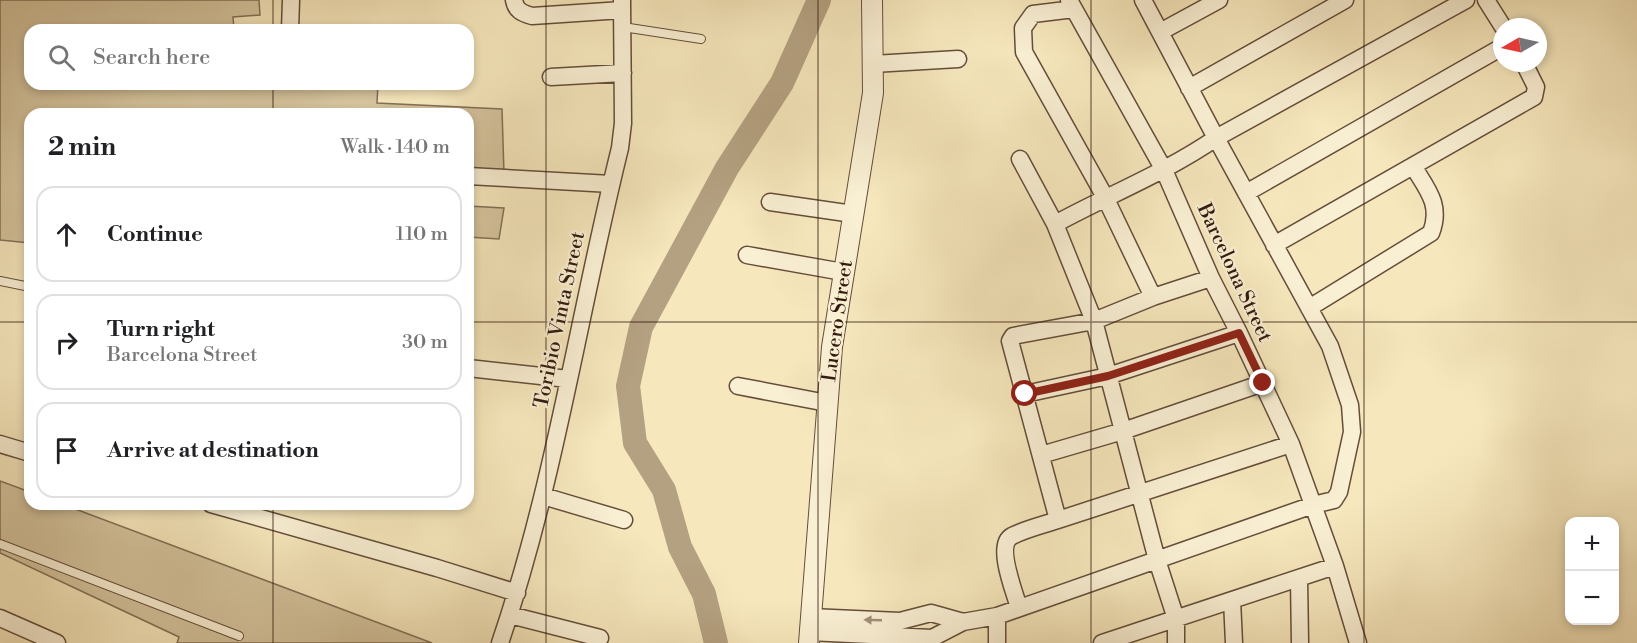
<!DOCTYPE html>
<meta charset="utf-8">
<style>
:root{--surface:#fff;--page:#f6f6f6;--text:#202124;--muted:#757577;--line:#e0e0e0}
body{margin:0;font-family:"Libre Bodoni",serif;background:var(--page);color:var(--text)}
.controls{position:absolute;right:18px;bottom:18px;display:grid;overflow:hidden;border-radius:12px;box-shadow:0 3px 9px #0003}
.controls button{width:54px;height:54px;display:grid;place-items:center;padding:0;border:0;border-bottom:2px solid var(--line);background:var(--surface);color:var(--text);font:30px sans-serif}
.compass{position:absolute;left:1493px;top:18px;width:54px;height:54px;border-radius:50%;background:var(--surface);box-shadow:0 3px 9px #0003;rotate:261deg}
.stop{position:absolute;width:18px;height:18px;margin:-14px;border:4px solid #8f2418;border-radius:50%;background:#fff}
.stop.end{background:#8f2418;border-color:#fff;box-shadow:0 2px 6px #0008}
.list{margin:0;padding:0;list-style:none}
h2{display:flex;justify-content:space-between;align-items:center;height:78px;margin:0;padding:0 24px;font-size:26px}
h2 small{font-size:20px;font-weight:400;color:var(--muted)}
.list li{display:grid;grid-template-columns:39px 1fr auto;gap:18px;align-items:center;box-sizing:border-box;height:96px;margin:0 12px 12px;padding:0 12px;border:2px solid var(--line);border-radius:18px}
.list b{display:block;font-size:22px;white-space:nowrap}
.list p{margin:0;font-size:20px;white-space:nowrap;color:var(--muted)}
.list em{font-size:20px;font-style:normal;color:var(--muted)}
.icon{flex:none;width:33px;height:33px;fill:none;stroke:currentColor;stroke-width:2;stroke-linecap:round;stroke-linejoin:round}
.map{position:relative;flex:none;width:1637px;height:643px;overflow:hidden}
.search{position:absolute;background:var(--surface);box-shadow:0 3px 9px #0003;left:24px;top:24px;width:450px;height:66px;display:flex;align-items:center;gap:15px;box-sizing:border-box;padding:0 21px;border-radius:18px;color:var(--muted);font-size:22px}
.panel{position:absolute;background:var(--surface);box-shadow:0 3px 9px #0003;left:24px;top:108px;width:450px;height:402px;border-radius:18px}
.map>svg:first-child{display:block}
.green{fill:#d5c49e;stroke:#846f56;stroke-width:1.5}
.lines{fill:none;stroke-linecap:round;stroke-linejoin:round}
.river{stroke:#b4a181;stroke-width:24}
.service-casing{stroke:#644d3a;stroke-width:10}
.minor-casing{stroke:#644d3a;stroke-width:19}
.tertiary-casing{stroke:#644d3a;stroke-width:22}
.service{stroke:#f9efd3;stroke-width:8}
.minor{stroke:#f9efd3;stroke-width:16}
.tertiary{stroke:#f9efd3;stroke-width:20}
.oneway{fill:#a08f7a}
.route{stroke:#8f2418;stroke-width:8}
.grid{fill:none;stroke:#331a0e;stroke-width:1.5;stroke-opacity:0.55}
.labels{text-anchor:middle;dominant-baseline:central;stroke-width:4.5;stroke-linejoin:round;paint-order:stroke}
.street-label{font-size:20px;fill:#331a0e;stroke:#f9efd3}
</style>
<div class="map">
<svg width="1637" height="643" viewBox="0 0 1637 643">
<rect width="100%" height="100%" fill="#f6e7bc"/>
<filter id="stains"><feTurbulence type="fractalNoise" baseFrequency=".00333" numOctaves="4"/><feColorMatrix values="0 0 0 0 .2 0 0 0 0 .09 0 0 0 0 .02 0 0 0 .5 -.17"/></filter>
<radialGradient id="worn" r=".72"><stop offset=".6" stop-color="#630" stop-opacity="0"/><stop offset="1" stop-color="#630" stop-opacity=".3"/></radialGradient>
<path class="green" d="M0,0H259L260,15L233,17L234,30H30V84H378L377,103L502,109L504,174L468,173V114H30V243L0,240Z
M468,206L504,208L499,239L468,237Z
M0,481L30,492V504H62L432,643H177L179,637L0,553Z"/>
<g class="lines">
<path class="river" d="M716,643L704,594L680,547L664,490L635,443L628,386L641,327L727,168L782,83L819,0"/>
<g class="service-casing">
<path id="service" d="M623,27L701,39
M0,281L30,287
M0,544L239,636"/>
</g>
<g class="minor-casing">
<path id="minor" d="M514,0C516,11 522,13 532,16L622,10
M1069,0L1164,170L1211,278L1239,333L1291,444L1335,566L1358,643
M1143,0L1216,138C1165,173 1108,195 1055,224L1094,321L1157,560L1176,619V643
M1486,0L1503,27
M1074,9L1033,14L1023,28L1024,52L1105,197L1153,297
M290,30L291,0
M1160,32L1219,0
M873,64L958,59
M551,77L623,73
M1189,88L1345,0
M1020,159L1055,224
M468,176L611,184
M1246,193L1502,47
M770,202L853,214
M1274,245L1534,97L1536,87L1524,63
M747,255L843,272
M1309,308L1431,233C1442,205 1427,189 1413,166
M468,368L568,379
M738,386L827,403
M1025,394L1108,376L1239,333
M0,444L30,453
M1041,455L1123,431L1263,383
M543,496L624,520
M211,504L437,568L517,593
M1058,520L1291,444
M1299,578L1300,643
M1232,600L1234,643
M1019,608C1015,593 995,545 1012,536C1026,529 1043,525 1058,520L1010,341L1013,336L1094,321L1153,297L1211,278
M510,615L600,638
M0,618L57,643
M963,622L997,616L1313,505L1334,500L1339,492L1352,432L1350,405L1330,346L1216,138L1466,0
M809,632L932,638L963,622L931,613L900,621L810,617
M500,643C555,482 579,313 620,148L623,123L622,0
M997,643V616
M1102,643L1335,566"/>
</g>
<g class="tertiary-casing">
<path id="tertiary" d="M809,643L832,347L873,93L872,0"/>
</g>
<use href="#service" class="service"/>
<use href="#minor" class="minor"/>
<use href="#tertiary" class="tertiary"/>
</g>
<defs><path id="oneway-solid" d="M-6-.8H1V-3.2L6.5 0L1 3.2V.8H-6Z" transform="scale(1.5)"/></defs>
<use class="oneway" href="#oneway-solid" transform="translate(873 620) rotate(-178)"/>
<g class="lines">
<path class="route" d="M1025,394L1108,376L1239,333L1263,383"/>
</g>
<path class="grid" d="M273,0V30M546,0V643M818,0V643M1091,0V643M1364,0V643M273,84V114M0,322H30M468,322H1637M273,504V643"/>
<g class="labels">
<g class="street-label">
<text transform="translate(1234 273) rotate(65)">Barcelona Street</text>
<text transform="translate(560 320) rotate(-78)">Toribio Vinta Street</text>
<text transform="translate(838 321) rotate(-82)">Lucero Street</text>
</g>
</g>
<rect width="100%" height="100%" filter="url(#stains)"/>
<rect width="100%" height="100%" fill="url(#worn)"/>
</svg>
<div class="controls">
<button>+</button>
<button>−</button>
</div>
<svg class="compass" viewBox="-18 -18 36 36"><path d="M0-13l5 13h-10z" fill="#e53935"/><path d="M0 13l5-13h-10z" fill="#757577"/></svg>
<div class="stop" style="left:1025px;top:394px"></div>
<div class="stop end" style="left:1263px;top:383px"></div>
<div class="search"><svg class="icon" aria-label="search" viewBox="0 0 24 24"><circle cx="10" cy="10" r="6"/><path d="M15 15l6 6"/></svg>Search here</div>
<section class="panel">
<h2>2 min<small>Walk · 140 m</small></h2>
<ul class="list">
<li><svg class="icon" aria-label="ahead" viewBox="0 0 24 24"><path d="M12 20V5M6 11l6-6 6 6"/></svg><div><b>Continue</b></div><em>110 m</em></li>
<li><svg class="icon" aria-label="right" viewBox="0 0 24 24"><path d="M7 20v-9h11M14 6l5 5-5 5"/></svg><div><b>Turn right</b><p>Barcelona Street</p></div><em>30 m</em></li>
<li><svg class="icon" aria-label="arrive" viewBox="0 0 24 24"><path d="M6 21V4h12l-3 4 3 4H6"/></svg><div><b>Arrive at destination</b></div></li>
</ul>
</section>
</div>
